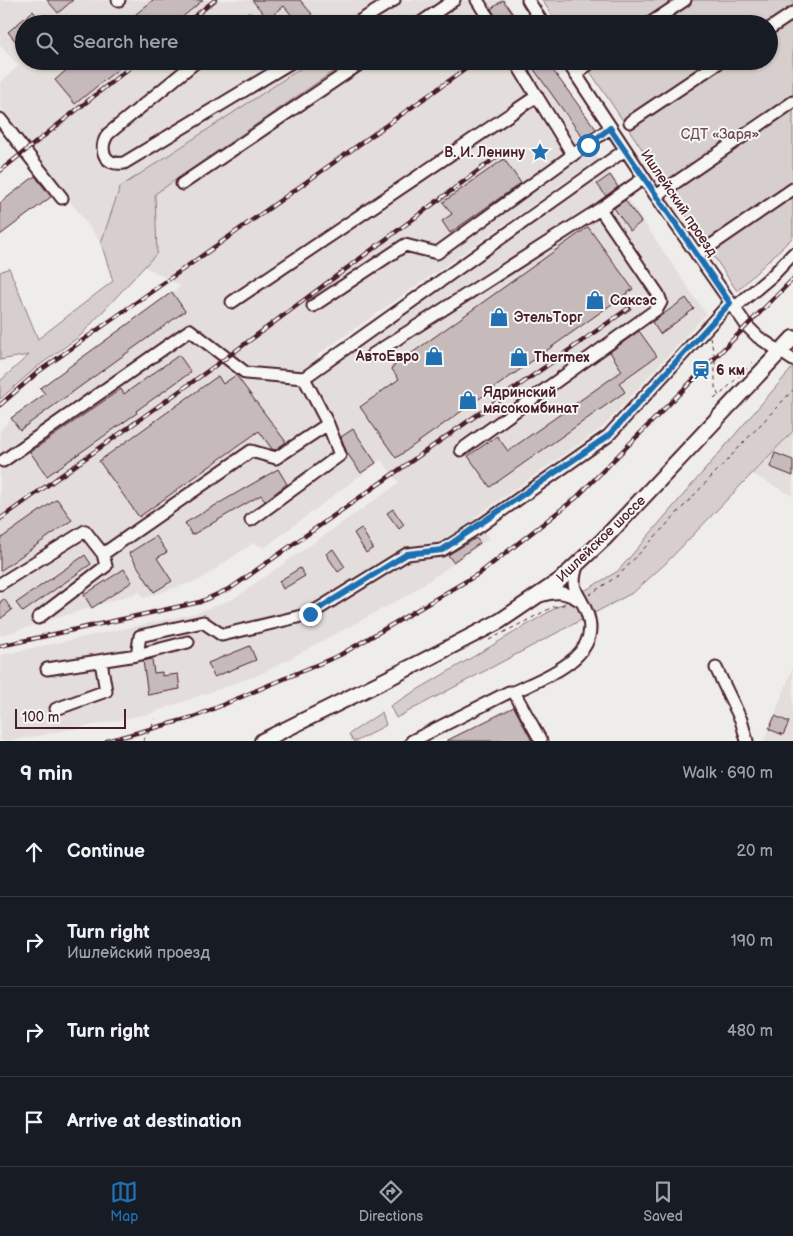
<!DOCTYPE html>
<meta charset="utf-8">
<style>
:root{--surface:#171b24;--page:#20242c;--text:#f1f3f6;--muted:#9ea1a6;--line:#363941;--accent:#1f6fb2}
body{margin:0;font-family:"Balsamiq Sans",sans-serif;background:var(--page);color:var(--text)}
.scale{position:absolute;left:15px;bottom:12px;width:111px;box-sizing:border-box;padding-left:5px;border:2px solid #4a1f2b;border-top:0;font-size:14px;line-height:18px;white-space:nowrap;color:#4a1f2b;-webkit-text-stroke:4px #f6f6f2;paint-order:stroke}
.stop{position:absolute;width:15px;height:15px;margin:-11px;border:4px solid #1f6fb2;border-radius:50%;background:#fff}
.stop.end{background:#1f6fb2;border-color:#fff;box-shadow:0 1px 5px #0008}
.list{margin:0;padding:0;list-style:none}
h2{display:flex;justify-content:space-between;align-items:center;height:65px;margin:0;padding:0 20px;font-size:21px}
h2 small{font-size:16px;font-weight:400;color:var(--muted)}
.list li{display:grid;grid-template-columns:32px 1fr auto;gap:15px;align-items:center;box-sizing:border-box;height:90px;padding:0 20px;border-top:1px solid var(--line)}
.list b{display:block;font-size:19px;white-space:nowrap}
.list p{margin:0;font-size:16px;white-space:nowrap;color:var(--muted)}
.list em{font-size:16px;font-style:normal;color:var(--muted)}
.icon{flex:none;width:28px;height:28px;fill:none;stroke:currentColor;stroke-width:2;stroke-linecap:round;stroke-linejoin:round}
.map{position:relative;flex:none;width:793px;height:741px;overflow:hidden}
.search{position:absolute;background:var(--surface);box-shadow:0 1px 4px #0004;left:15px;right:15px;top:15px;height:55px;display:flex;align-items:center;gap:12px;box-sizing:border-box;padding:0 18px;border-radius:28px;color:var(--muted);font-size:19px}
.sheet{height:425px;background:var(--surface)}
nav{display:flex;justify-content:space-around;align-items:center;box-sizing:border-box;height:70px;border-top:1px solid var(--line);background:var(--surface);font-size:14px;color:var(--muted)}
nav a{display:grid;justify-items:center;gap:2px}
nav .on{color:var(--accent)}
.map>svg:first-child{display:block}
.built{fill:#e3dedc}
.green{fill:#d7cfce;stroke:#90777c}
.building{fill:#c6babb;stroke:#4a1f2b}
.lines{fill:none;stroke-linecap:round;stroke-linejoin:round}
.minor-casing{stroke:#4a1f2b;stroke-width:15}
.major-casing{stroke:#4a1f2b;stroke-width:18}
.path{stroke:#4a1f2b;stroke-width:1;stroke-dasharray:4 4;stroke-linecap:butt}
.minor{stroke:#f6f6f2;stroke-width:11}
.major{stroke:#f6f6f2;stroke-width:14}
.rail-casing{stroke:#4a1f2b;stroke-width:4.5}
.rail{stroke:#f6f6f2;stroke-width:2.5;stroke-dasharray:8;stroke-linecap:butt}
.route{stroke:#1f6fb2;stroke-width:6}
.labels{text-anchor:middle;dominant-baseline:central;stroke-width:4;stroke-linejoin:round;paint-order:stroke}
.park-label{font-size:14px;fill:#6d4b54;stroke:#f6f6f2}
.poi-label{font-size:14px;font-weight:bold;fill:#4a1f2b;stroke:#f6f6f2;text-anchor:start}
.street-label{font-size:14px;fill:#4a1f2b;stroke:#f6f6f2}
</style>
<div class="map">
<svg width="793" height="741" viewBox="0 0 793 741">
<rect width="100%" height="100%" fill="#efedea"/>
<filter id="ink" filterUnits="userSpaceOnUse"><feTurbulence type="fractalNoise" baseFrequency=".02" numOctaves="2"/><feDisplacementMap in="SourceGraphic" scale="10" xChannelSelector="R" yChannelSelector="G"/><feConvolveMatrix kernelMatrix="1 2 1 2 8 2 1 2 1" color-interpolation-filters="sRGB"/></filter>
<g filter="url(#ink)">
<path class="built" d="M0,0H503L520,24H24V61H546L597,131L584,140L599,159L317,355L322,370L607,168L706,314L602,428L474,518L489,539L408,595L261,674L149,714L12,741H0V655L196,613L233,599L399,483L381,460L264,548L253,543L200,580L143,598L140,592L0,636V431L11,418L44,394L40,388L181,286L101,243L0,106V83L18,66L0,45Z
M793,431V496L752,474Z
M793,667V741H764L788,680Z"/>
<path class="green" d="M542,0H793V237L737,291L583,61H769V24H558Z
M312,61H345L344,64L155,194L157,253L80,336L37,367L0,399V381L29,355L0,360V272L9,268L38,339L113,281L101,243L120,187Z
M793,367V431L666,563L634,592L396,718L390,706L618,571Z
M382,712L386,725L357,741H353L349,734Z"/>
<path class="building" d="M47,0H73L58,13Z
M153,0H203L174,24H124Z
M252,0H300L312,14L299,24L284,6L268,19Z
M503,0L520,24H500L499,22L491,9Z
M33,11L43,24H24V39L18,44L8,32Z
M77,61H128L75,104L55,80Z
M528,61H546L596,129L583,138Z
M504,159L521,183L450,233L442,221L452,214L443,202Z
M610,175L618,187L606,196L597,184Z
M35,176L51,197L0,235V203Z
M625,200L641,222L630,231L614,208Z
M588,227L633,289L396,458L360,407L399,379L391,368Z
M172,292L185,311L20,430L11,418L45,394L40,388Z
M686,298L694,309L660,334L652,322Z
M639,331L657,356L619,383L625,392L490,487L468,456L497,436L508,451L622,371L610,352Z
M179,355L191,372L136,411L137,413L47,476L30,452L121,389L124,394Z
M236,375L286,442L275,450L272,449L259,431L139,517L99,461L218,376L223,384Z
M353,429L376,463L361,473L347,453L341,437Z
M775,453L793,460V476L770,467Z
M278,469L287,484L265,501L261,495L192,535L185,523Z
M57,499L72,520L0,571V539Z
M393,509L404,525L399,529L387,513Z
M361,528L373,548L366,553L354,533Z
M156,536L167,552L157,558L172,581L154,592L129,553Z
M476,538L480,543L453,562L448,555Z
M333,549L345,567L338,572L326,554Z
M85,555L91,564L23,612L16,603Z
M300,568L305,576L283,589L279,581Z
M124,569L132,582L92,608L84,595Z
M4,599L12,610L0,619V602Z
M250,646L256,660L214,677L208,663Z
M152,659L154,673L162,672V676L178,674L180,689L148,695L143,661Z
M514,707L532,741H446Z
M775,716L789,722L783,735L769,729Z"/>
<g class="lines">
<g class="minor-casing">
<path id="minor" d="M118,0H119
M477,0L492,24
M528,0L543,24
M243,24L248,20
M355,24L394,0
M419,24L454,0
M649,24L685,0
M769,29L793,13
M197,61L108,134C98,149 104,166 124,163L293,61
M515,61L573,155
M567,61L656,196L747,326L758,337L793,360
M575,74L593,61
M0,119L62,198
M630,122L721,61
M182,184L364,61
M656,196L793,102
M697,255L793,189
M232,302L537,96
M313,306L405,245L437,253L610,128
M734,308L773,275L793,254
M372,355L600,209L644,178
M461,450L657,309L661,302L658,294L600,209
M3,461L190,330L246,373L304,378L625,150
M251,520L340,455L328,424
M0,584L85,531L103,554L251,451L276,458L328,424L304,378
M540,596C555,591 565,591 579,600
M38,618L106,566L103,554
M137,655L188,642
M716,668L741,720L747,741
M47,669L137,655L140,636L203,622L222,635L310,614L407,554L442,550L480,526L608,436L730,303
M514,692C544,677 604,657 587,613C579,591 569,592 577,566
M56,709L106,691L101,662
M412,741L509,692H514L541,741"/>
</g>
<g class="major-casing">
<path id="major" d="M262,741L421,662L500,621L559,581L604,539L793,338"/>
</g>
<path class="path" d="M710,337L715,358V388L719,396L755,360
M714,399L718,396
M589,595L619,575L793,390
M489,640L553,607L567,604
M143,741L151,729L155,718"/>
<use href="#minor" class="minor"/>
<use href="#major" class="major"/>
<g class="rail-casing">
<path id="rail" d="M185,24L215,0
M0,171L138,61
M0,405L38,372L477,61
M0,519L226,358L506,150
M0,646L200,602L231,588L629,308
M107,741L194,717L340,655L480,573L576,498L793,279"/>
</g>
<use href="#rail" class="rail"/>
</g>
</g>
<g class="lines" filter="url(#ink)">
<path class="route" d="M310,614L407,554L442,550L608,436L730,303L610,128L588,145"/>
</g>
<defs>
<g id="sight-bare" transform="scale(1.5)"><path d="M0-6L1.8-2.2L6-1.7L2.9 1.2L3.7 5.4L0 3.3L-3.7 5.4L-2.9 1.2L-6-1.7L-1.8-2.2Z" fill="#1f6fb2" stroke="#f6f6f2" stroke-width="2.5" paint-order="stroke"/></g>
<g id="shop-bare" transform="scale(1.5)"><path d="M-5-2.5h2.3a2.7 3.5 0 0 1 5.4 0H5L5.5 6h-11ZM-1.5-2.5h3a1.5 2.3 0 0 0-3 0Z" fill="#1f6fb2" stroke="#f6f6f2" stroke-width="2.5" paint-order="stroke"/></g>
<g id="station-bare" transform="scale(1.5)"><path d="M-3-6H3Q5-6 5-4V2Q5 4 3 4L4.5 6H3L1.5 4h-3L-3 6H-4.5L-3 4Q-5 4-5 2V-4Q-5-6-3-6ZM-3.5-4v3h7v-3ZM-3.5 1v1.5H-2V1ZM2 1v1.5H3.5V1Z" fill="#1f6fb2" stroke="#f6f6f2" stroke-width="2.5" paint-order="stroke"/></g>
</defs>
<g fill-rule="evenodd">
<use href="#sight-bare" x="540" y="152"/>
<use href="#shop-bare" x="595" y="300"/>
<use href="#shop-bare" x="499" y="317"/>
<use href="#shop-bare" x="434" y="356"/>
<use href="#shop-bare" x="519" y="357"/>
<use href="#station-bare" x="701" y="370"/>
<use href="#shop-bare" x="468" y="400"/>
</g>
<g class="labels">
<g class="park-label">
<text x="720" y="134">СДТ «Заря»</text>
</g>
<g class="poi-label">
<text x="525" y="152" text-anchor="end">В. И. Ленину</text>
<text x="610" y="300">Саксэс</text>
<text x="514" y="317">ЭтельТорг</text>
<text x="419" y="356" text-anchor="end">АвтоЕвро</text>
<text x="534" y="357">Thermex</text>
<text x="716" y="370">6 км</text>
<text x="483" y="392">Ядринский<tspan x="483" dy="16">мясокомбинат</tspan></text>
</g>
<g class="street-label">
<text transform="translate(679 203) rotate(56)">Ишлейский проезд</text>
<text transform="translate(601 539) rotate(-44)">Ишлейское шоссе</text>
</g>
</g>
</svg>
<div class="scale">100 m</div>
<div class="stop" style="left:588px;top:145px"></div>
<div class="stop end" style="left:310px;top:614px"></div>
<div class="search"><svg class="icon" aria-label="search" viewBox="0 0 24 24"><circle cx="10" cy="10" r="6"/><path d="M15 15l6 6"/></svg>Search here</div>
</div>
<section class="sheet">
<h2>9 min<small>Walk · 690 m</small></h2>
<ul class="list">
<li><svg class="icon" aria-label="ahead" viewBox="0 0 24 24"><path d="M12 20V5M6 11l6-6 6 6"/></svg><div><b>Continue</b></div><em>20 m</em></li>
<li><svg class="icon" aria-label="right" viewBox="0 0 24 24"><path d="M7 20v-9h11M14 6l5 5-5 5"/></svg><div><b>Turn right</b><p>Ишлейский проезд</p></div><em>190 m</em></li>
<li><svg class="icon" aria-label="right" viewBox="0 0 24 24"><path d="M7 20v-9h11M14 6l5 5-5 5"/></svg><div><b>Turn right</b></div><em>480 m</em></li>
<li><svg class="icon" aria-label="arrive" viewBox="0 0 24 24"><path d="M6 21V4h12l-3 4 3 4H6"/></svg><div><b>Arrive at destination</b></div></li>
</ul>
</section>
<nav>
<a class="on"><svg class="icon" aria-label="map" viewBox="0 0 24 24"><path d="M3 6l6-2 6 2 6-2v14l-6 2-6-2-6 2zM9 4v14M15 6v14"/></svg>Map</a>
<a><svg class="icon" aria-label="directions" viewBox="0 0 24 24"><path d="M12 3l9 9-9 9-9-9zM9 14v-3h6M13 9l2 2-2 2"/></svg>Directions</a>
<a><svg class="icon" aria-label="saved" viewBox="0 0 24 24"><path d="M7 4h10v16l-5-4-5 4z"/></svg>Saved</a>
</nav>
